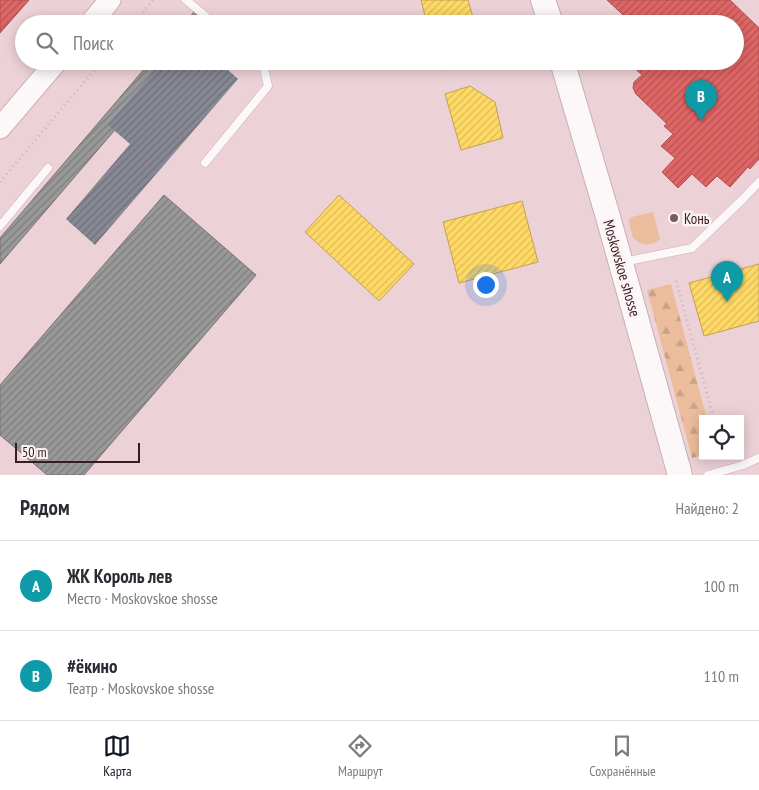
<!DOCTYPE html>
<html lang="ru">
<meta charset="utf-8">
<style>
:root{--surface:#fff;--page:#f7f7f7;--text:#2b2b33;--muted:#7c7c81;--line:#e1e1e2;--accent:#111827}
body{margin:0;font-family:"PT Sans Narrow",sans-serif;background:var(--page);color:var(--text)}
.controls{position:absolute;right:15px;bottom:15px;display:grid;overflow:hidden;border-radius:0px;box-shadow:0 2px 12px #0003}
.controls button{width:45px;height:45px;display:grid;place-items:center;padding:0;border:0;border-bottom:1px solid var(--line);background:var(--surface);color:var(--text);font:25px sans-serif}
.scale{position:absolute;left:15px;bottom:12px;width:125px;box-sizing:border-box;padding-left:5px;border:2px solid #3a1b22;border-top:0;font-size:14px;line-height:18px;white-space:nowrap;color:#3a1b22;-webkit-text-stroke:4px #fcf3f4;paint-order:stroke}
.you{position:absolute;left:485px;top:284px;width:18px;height:18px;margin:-12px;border:4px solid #fff;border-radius:50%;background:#1a73e8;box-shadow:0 0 0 8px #1a73e833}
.badge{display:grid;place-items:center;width:32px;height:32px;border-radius:50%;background:var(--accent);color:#fff;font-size:16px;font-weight:700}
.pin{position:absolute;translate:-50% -41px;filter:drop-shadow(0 1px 2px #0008)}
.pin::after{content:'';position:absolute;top:26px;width:18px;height:15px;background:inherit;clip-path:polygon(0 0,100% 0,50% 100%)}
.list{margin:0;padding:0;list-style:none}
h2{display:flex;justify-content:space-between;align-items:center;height:65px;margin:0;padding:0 20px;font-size:21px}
h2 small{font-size:16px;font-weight:400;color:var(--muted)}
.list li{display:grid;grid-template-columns:32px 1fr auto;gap:15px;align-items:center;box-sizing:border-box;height:90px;padding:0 20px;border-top:1px solid var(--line)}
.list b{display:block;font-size:19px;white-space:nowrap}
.list p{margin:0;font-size:16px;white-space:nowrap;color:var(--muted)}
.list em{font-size:16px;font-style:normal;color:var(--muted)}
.icon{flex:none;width:28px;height:28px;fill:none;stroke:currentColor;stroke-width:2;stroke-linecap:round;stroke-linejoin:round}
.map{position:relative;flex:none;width:759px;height:475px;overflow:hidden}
.search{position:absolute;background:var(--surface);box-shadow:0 2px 12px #0003;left:15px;right:15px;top:15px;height:55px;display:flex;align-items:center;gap:12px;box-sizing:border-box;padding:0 18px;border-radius:28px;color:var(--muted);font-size:19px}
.sheet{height:245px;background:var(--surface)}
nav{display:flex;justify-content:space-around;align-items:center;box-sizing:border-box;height:70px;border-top:1px solid var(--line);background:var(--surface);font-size:14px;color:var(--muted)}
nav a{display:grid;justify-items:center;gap:2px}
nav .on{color:var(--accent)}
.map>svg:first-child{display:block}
.green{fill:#ecbd9c}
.forest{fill:url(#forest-firs)}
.homes{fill:url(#homes-hatch);stroke:#c4a052}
.shops{fill:url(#shops-hatch);stroke:#ae5052}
.industry{fill:url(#industry-hatch);stroke:#7c7375}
.building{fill:url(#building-hatch)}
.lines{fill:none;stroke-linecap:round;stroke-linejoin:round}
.service-casing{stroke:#caafb4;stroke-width:9}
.secondary-casing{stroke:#caafb4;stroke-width:23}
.primary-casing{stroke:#caafb4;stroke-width:26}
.path{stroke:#c5b9bc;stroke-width:3;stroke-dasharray:1 4;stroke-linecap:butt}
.service{stroke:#fcf8f9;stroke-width:8}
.secondary{stroke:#fcf8f9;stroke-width:21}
.primary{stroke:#fcf8f9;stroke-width:24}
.poi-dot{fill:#785b61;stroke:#fcf3f4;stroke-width:2}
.labels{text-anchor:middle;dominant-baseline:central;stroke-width:5;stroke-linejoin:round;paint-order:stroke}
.poi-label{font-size:15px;fill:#3a1b22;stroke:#fcf3f4;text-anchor:start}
.street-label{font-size:15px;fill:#3a1b22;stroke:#fcf3f4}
</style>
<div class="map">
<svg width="759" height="475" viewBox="0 0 759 475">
<defs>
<pattern id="forest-firs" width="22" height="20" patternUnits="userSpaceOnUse" patternTransform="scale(1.25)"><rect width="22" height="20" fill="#ecbd9c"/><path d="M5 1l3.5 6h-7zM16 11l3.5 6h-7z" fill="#cba286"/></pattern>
<pattern id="homes-hatch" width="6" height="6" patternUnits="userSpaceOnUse" patternTransform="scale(1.25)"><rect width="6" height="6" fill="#ffd966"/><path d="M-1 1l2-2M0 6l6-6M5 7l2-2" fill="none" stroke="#dbba58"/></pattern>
<pattern id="shops-hatch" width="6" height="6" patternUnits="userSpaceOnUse" patternTransform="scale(1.25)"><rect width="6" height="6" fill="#e06666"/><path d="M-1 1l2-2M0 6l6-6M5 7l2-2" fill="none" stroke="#b75354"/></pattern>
<pattern id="industry-hatch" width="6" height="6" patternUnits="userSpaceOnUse" patternTransform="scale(1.25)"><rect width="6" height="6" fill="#999"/><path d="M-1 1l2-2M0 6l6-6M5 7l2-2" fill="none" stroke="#7e7c7c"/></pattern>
<pattern id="building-hatch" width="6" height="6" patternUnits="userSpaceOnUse" patternTransform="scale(1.25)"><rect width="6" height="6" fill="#868893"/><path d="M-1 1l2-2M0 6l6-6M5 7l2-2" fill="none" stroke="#6f6e78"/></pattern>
</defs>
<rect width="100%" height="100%" fill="#ecd1d6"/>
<path class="green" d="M653,212L660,239C651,247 642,246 633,238L629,222V219L632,217Z"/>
<path class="forest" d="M671,284L707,419H703V455L692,458L647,290Z"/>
<path class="homes" d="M421,0H468L475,24H427Z
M437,61H472L440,70Z
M470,86L495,102L503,138L461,150L445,94Z
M339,195L414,264L379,301L305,232Z
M522,201L538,262L459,283L443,222Z
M759,264V321L704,336L689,283Z"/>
<path class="shops" d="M0,0H29L0,33Z
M607,0H730L759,28V159L750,169L748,167L730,187L717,176L706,187L692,174L678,188L662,172L675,158L661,146L673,134L664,126L667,124L636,94L633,88L634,82L642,75L627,61H735V24H633Z"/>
<path class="industry" d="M194,12L207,23L206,24H184Z
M151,61H174L0,264V238Z
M164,195L256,275L84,475H47L0,435V385Z"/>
<path class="building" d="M163,61H218L238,79L95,245L66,219L130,144L108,125Z"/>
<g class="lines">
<g class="service-casing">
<path id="service" d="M186,0L215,24
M205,163L268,86L263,64L260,61
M0,226L48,168
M623,262L692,248L744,198L759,182
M708,475L743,465L759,458"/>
</g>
<g class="secondary-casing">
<path id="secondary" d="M90,24L110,0
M0,128L57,61"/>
</g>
<g class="primary-casing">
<path id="primary" d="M543,0L551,24
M562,61L608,217L680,475"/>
</g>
<path class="path" d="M133,24L153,0
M0,182L102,61
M676,281L714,419"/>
<use href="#service" class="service"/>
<use href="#secondary" class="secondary"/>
<use href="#primary" class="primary"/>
</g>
<circle class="poi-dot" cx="674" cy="218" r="5"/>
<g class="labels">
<g class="poi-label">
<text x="684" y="218">Конь</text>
</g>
<g class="street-label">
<text transform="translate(622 268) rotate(74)">Moskovskoe shosse</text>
</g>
</g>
</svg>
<div class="controls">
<button><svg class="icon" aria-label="locate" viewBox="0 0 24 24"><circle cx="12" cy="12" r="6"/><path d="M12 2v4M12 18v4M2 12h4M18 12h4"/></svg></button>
</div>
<div class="scale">50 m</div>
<div class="you"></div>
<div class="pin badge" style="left:727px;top:302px;background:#0f9aa8">A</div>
<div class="pin badge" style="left:701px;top:121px;background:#0f9aa8">B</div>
<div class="search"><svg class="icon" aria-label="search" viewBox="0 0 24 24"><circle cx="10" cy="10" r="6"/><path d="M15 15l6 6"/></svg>Поиск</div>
</div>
<section class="sheet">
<h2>Рядом<small>Найдено: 2</small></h2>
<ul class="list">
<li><span class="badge" style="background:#0f9aa8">A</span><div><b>ЖК Король лев</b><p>Место · Moskovskoe shosse</p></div><em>100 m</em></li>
<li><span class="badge" style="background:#0f9aa8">B</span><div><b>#ёкино</b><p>Театр · Moskovskoe shosse</p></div><em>110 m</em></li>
</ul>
</section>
<nav>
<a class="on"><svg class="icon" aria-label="map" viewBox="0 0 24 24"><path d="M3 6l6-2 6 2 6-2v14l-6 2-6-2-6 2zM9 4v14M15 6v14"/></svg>Карта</a>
<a><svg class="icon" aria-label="directions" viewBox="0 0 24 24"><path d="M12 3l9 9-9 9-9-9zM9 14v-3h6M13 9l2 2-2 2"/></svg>Маршрут</a>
<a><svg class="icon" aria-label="saved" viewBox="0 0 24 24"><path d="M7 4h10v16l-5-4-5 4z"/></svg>Сохранённые</a>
</nav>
